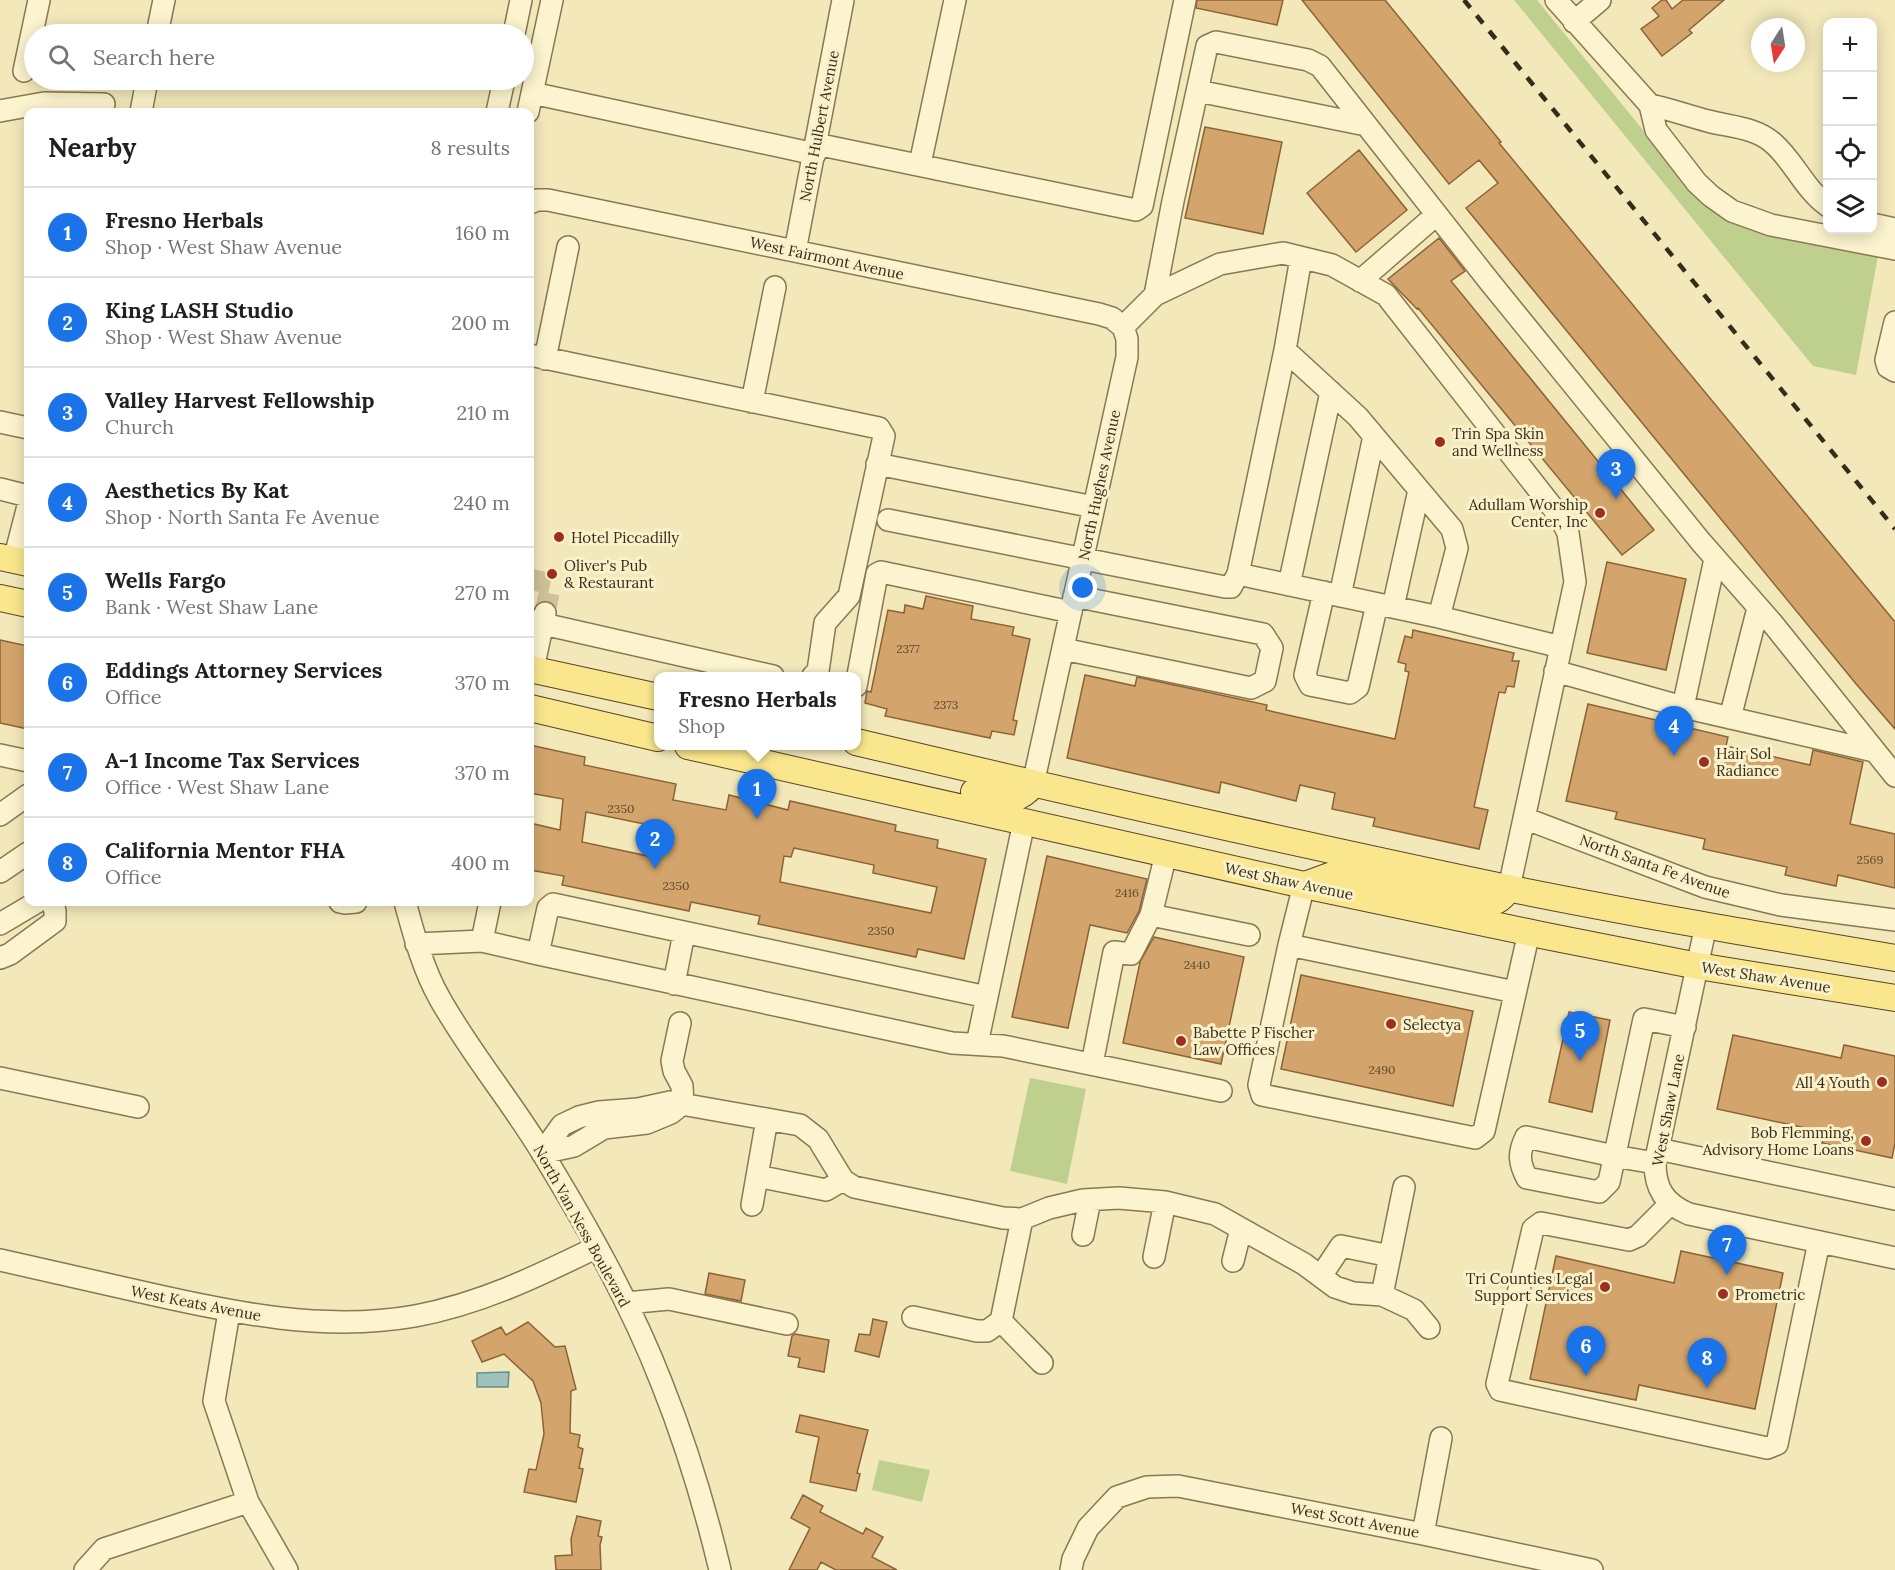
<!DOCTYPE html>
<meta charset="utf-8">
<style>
:root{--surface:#fff;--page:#f6f6f6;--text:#202124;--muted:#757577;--line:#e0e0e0;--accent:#1a73e8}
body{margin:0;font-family:Lora,serif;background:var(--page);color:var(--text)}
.controls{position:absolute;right:18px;top:18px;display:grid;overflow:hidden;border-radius:12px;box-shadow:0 3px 15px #0003}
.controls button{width:54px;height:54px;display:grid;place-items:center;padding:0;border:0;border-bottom:2px solid var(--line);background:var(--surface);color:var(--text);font:30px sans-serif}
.compass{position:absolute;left:1751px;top:18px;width:54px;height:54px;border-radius:50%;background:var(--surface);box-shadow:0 3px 15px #0003;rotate:192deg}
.you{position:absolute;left:1083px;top:588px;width:21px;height:21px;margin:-15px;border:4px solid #fff;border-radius:50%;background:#1a73e8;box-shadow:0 0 0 9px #1a73e833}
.badge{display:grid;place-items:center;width:39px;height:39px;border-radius:50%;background:var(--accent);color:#fff;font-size:20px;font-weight:700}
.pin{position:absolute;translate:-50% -50px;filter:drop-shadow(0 2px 3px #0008)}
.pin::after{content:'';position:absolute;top:32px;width:21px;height:18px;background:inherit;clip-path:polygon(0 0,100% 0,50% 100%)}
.popup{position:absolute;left:654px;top:672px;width:207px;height:78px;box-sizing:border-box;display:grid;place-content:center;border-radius:12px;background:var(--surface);filter:drop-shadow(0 2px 4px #0005);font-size:20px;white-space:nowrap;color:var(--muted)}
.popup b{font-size:22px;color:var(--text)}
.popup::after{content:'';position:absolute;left:50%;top:100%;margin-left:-12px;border:12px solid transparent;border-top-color:var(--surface)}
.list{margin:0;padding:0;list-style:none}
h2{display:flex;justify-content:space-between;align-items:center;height:78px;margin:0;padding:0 24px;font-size:26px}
h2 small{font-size:20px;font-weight:400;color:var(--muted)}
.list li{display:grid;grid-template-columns:39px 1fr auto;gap:18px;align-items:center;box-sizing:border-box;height:90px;padding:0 24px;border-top:2px solid var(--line)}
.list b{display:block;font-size:22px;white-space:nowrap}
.list p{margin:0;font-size:20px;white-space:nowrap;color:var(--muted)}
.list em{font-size:20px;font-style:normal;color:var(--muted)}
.icon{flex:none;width:33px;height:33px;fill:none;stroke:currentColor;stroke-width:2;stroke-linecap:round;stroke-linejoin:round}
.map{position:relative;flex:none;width:1895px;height:1570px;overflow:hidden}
.search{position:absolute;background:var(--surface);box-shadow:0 3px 15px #0003;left:24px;top:24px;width:510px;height:66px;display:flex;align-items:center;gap:15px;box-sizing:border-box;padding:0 21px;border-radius:33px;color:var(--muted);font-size:22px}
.panel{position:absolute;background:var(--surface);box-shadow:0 3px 15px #0003;left:24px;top:108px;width:510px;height:798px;border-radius:12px}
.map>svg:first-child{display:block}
.green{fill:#bfd08e}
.water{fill:#9fc2bc;stroke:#66908b;stroke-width:1.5}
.building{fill:#d3a56c;stroke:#8b6337;stroke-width:1.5;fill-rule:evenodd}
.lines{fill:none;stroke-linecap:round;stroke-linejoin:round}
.minor-tunnel{stroke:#cdc29a;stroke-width:21;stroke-dasharray:21 10;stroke-linecap:butt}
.minor-casing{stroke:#8a7753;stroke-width:24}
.major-casing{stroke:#564428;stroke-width:28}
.minor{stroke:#fcf4ce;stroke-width:21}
.major{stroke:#fae78d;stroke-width:26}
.rail{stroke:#372c1a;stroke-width:4.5;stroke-dasharray:10 10;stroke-linecap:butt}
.poi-dot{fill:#9e2e1e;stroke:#f8f1ca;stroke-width:2}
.labels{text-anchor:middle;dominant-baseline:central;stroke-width:6;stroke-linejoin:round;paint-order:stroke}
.number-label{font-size:12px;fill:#5e4a2e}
.street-label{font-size:15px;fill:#372c1a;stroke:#f8f1ca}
.poi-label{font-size:15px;fill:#372c1a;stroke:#f8f1ca;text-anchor:start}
</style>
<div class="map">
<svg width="1895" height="1570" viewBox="0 0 1895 1570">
<rect width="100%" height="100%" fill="#f2e8ba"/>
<path class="green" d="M1514,0H1537L1700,200L1727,221L1753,231L1878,256L1856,375L1813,366Z
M1030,1078L1086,1089L1067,1184L1010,1171Z
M879,1460L930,1470L922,1502L872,1490Z"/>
<path class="water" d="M509,1372L508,1387H477V1373Z"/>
<path class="building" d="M1197,0H1283L1277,25L1196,8Z
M1302,0H1385L1501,142L1499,143L1895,622V729L1857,685L1466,208L1498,183L1479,160L1449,184Z
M1662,0H1666L1672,9L1683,0H1724L1689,30L1692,33L1662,56L1641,29L1659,16L1652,8Z
M1205,127L1282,142L1263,234L1185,218Z
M1359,150L1407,210L1356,252L1307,193Z
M1439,238L1465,271L1451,281L1654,530L1622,555L1418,308L1417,309L1388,279Z
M1607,562L1686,579L1666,670L1587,653Z
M926,596L973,606L971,619L1014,627L1012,635L1030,639L1013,720L1017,721L1014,735L992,731L990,738L885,716L887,709L865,703L867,691L871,692L888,610L904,613L905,605L923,609Z
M1413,630L1514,653L1512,661H1519L1514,687L1507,686L1505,693L1499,692L1474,807L1488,810L1479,849L1373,826L1375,818L1332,809L1335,793L1300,785L1296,801L1221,782L1219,793L1067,758L1085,675L1135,686L1137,677L1267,705L1266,710L1395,739L1409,672L1405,671L1406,664L1398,662L1405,636L1412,638Z
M0,640L28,646V729L0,723Z
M1588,704L1728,737L1726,746L1810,765L1813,750L1863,762L1850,824L1895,834V888L1838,875L1836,886L1785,875L1787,867L1703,849L1705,839L1615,819L1617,812L1566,801Z
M530,745L585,757L584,765L676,784L673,800L726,810L729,795L788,810L790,801L896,825L895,831L938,840L937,848L986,859L964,959L918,949L916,957L758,924L760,916L691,902L689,911L562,885L564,876L530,870V823L560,830L563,799L530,793ZM586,812L654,826L648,856L582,842ZM794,848L874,865L873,873L937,887L931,913L780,882L784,856L791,857Z
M1047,856L1147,879L1139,911L1127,933L1090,925L1068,1028L1012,1017Z
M1154,937L1244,957L1221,1064L1123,1043L1140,962Z
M1301,975L1473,1011L1453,1106L1281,1069Z
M1569,1012L1610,1020L1592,1112L1549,1102Z
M1733,1035L1841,1058L1844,1045L1895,1056V1143L1892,1158L1822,1143L1825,1132L1717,1109Z
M1681,1251L1783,1273L1755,1409L1639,1385L1636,1400L1530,1379L1556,1256L1674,1283Z
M709,1273L745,1280L741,1301L705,1294Z
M873,1319L887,1322L879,1357L855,1351L859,1334L870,1335Z
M528,1322L555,1347L565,1346L576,1389L571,1391L570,1433L580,1435L578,1447L583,1449L579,1468L583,1469L576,1502L524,1492L529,1469L536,1470L544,1434L541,1403L533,1381L504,1354L482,1362L472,1341L501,1327L506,1335Z
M795,1334L829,1340L824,1372L798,1367L800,1358L788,1356L792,1336Z
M800,1415L868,1430L857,1473L860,1474L856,1491L810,1482L819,1437L796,1432Z
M803,1495L823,1506L820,1512L863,1534L866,1528L883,1537L872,1557L897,1570H836L821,1562L817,1570H789L810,1528L791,1518Z
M577,1516L601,1521L598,1536L602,1537L600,1545L601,1570H556L555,1556L572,1555L571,1539Z"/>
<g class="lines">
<path class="minor-tunnel" d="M530,579L551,584L545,613"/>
<g class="minor-casing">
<path id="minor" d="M1556,0L1650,105L1656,130L1697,183L1711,196L1732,211L1771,225L1895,249
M1574,22L1600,0
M157,34L164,0
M514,34L521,0
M24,71L39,0
M1198,91L1366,125
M532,93L815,154
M1650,105C1670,109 1688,116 1708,121C1730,127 1755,127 1773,143C1794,161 1804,189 1828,206
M0,111L44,103L104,104
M141,112L147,80
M497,112L504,80
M528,112L552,0
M816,144L1136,210L1142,206L1185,0
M920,164L955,0
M530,203L537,200H548L1099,314L1112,318L1123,327
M1872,224L1895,229
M795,251L843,0
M1360,281L1436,215
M1155,295L1173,201L1207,46L1216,42L1308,60L1320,66L1489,281L1701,542L1773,624L1895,776
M1895,322L1886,360L1888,367L1895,371
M1123,327L1155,295L1220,264L1283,253L1332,265L1386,295L1560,517L1568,533L1575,582L1509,888
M1285,350L1301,258
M530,355L879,428L884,436L849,596L825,623L818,671L813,676
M545,359L568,247
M752,402L775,287
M0,422L28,428
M877,464L1094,507
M0,489L28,496
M888,520L1225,587H1231L1238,574L1285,350L1358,417L1452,529L1457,548L1439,617L1561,647
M14,560L28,506
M1238,574L1439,617
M1289,585L1331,392
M1324,592L1305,675L1310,685L1350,693L1358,687L1377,604
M1340,596L1374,436
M1393,607L1419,490
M530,621L773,676
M1063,649L1251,688L1265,681L1272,648L1263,634L1074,596
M533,669L545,613
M1555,671L1683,707L1874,751
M856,686L877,574L881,572L1071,612
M1683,707L1715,559
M1730,718L1758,608
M0,755L28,761
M1033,784L1127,357V339L1123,327
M0,815L28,795
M1524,818L1705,887L1781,905L1895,920
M1166,854L1151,915L1249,935
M0,872L28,853
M1304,885L1289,945L1259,1085L1262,1095L1475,1138L1484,1131L1529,932
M340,902L345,903L356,902
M405,902C414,935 423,969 440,999C471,1054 511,1101 543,1154C588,1228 631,1304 662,1384C686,1444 705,1507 720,1570
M490,902L482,941L538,954L548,908L553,904L987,997
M0,924L37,902
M1706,925L1655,1163C1655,1189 1665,1204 1689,1214L1895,1258
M416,944L482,941
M1289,945L1515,992
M538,954L952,1043L1003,1046L1221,1091
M0,958L10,954L55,921V911L52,902
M674,984L684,933
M680,1023L672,1061L674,1071L682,1086L683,1104
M977,1044L1024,822
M1092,1064L1114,952L1131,954L1151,915
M0,1078L138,1107
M1658,1149L1895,1199
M542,1153L562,1125L579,1117L599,1112L638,1109L670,1102L800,1125L818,1139L843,1180L854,1187L1003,1218L1022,1219L1049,1208L1083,1200L1119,1198L1165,1202L1215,1214L1304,1264L1335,1287L1353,1293L1382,1295L1414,1310L1429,1328
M542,1153L574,1146L604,1128L647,1123L671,1113L681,1105
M1655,1163L1614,1156L1526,1137C1518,1153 1519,1163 1527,1178L1599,1192L1609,1182L1644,1019L1685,1027
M757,1176L826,1190L843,1180
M1670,1204L1638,1236L1629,1240L1541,1223L1533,1229L1497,1384L1500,1390L1767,1448L1777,1444L1819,1242
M752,1205L767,1119
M1083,1235L1090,1200
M1154,1257L1165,1202
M0,1260C49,1271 97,1282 146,1293C234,1313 325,1332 415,1316C480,1304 538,1276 597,1247
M1233,1261L1241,1229
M1321,1276L1341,1246L1390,1256
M1382,1295L1404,1187
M626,1303L669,1299L787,1324
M229,1312L214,1401L248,1502L287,1570
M913,1317L977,1331H987L1001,1321L1022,1219
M1001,1321L1042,1363
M1423,1534L1441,1438
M85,1570L104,1549L248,1502
M1071,1570L1073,1559L1088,1528L1117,1497L1147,1487L1178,1486L1423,1534L1592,1570"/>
</g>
<g class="major-casing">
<path id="major" d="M0,557L28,563
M0,598L28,604
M530,669L658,697
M530,708L658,738
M856,742C1072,793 1289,842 1507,888C1635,914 1765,936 1895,958
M688,746L1304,885L1546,936L1698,966L1895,998
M974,792C999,798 1015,807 1033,784
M1305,885L1338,873L1480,904C1494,904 1501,900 1509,888"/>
</g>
<use href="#minor" class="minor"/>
<use href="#major" class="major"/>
<path class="rail" d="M1464,0L1895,529"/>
</g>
<g class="poi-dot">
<circle cx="1440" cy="442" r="6"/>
<circle cx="1600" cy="513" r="6"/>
<circle cx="559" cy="537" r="6"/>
<circle cx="552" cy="574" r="6"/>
<circle cx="1704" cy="762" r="6"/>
<circle cx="1391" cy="1024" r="6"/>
<circle cx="1181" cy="1041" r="6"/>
<circle cx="1882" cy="1082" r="6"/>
<circle cx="1866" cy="1141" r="6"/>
<circle cx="1605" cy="1287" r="6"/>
<circle cx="1723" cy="1294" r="6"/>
</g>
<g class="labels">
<g class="number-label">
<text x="908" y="648">2377</text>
<text x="946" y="704">2373</text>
<text x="621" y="808">2350</text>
<text x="1870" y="859">2569</text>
<text x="676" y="885">2350</text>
<text x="1127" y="892">2416</text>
<text x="881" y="930">2350</text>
<text x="1197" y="964">2440</text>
<text x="1382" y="1069">2490</text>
</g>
<g class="street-label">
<text transform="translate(819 126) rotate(-79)">North Hulbert Avenue</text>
<text transform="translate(827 258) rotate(12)">West Fairmont Avenue</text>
<text transform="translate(1099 485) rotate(-78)">North Hughes Avenue</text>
<text transform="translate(1655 866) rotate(20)">North Santa Fe Avenue</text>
<text transform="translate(1289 881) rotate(12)">West Shaw Avenue</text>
<text transform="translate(1766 977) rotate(9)">West Shaw Avenue</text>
<text transform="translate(1668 1110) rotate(-79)">West Shaw Lane</text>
<text transform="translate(582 1226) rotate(61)">North Van Ness Boulevard</text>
<text transform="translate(196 1303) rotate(11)">West Keats Avenue</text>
<text transform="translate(1355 1520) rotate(11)">West Scott Avenue</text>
</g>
<g class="poi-label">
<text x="1452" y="433">Trin Spa Skin<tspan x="1452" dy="17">and Wellness</tspan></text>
<text x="1588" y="504" text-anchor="end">Adullam Worship<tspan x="1588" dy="17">Center, Inc</tspan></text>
<text x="571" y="537">Hotel Piccadilly</text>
<text x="564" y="565">Oliver's Pub<tspan x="564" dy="17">&amp; Restaurant</tspan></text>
<text x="1716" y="753">Hair Sol<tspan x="1716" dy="17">Radiance</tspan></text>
<text x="1403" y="1024">Selectya</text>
<text x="1193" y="1032">Babette P Fischer<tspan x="1193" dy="17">Law Offices</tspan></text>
<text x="1870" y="1082" text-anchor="end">All 4 Youth</text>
<text x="1854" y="1132" text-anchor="end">Bob Flemming,<tspan x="1854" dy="17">Advisory Home Loans</tspan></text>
<text x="1593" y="1278" text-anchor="end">Tri Counties Legal<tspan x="1593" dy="17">Support Services</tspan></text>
<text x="1735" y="1294">Prometric</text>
</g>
</g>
</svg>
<div class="controls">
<button>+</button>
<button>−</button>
<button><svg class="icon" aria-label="locate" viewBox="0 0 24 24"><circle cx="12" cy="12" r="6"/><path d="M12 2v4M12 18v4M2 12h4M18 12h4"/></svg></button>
<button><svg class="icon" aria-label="layers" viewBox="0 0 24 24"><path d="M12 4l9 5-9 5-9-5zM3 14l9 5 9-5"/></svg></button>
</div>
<svg class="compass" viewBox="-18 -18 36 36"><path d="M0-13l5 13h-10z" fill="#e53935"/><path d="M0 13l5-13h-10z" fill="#757577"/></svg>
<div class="you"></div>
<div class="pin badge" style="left:757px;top:819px">1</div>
<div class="popup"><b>Fresno Herbals</b>Shop</div>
<div class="pin badge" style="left:655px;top:869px">2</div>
<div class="pin badge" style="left:1616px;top:499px">3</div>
<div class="pin badge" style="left:1674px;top:756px">4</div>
<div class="pin badge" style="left:1580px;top:1061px">5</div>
<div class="pin badge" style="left:1586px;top:1376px">6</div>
<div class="pin badge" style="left:1727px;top:1275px">7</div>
<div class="pin badge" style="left:1707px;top:1388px">8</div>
<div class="search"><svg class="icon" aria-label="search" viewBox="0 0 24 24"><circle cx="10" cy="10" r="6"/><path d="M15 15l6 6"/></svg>Search here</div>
<section class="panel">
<h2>Nearby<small>8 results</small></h2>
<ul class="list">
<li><span class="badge">1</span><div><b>Fresno Herbals</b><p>Shop · West Shaw Avenue</p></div><em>160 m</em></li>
<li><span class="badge">2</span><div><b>King LASH Studio</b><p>Shop · West Shaw Avenue</p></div><em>200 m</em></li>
<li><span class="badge">3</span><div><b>Valley Harvest Fellowship</b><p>Church</p></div><em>210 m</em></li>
<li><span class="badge">4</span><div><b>Aesthetics By Kat</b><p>Shop · North Santa Fe Avenue</p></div><em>240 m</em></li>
<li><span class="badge">5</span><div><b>Wells Fargo</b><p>Bank · West Shaw Lane</p></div><em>270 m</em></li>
<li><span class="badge">6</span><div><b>Eddings Attorney Services</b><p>Office</p></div><em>370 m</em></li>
<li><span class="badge">7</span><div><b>A-1 Income Tax Services</b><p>Office · West Shaw Lane</p></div><em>370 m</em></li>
<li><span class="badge">8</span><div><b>California Mentor FHA</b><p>Office</p></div><em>400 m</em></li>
</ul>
</section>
</div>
